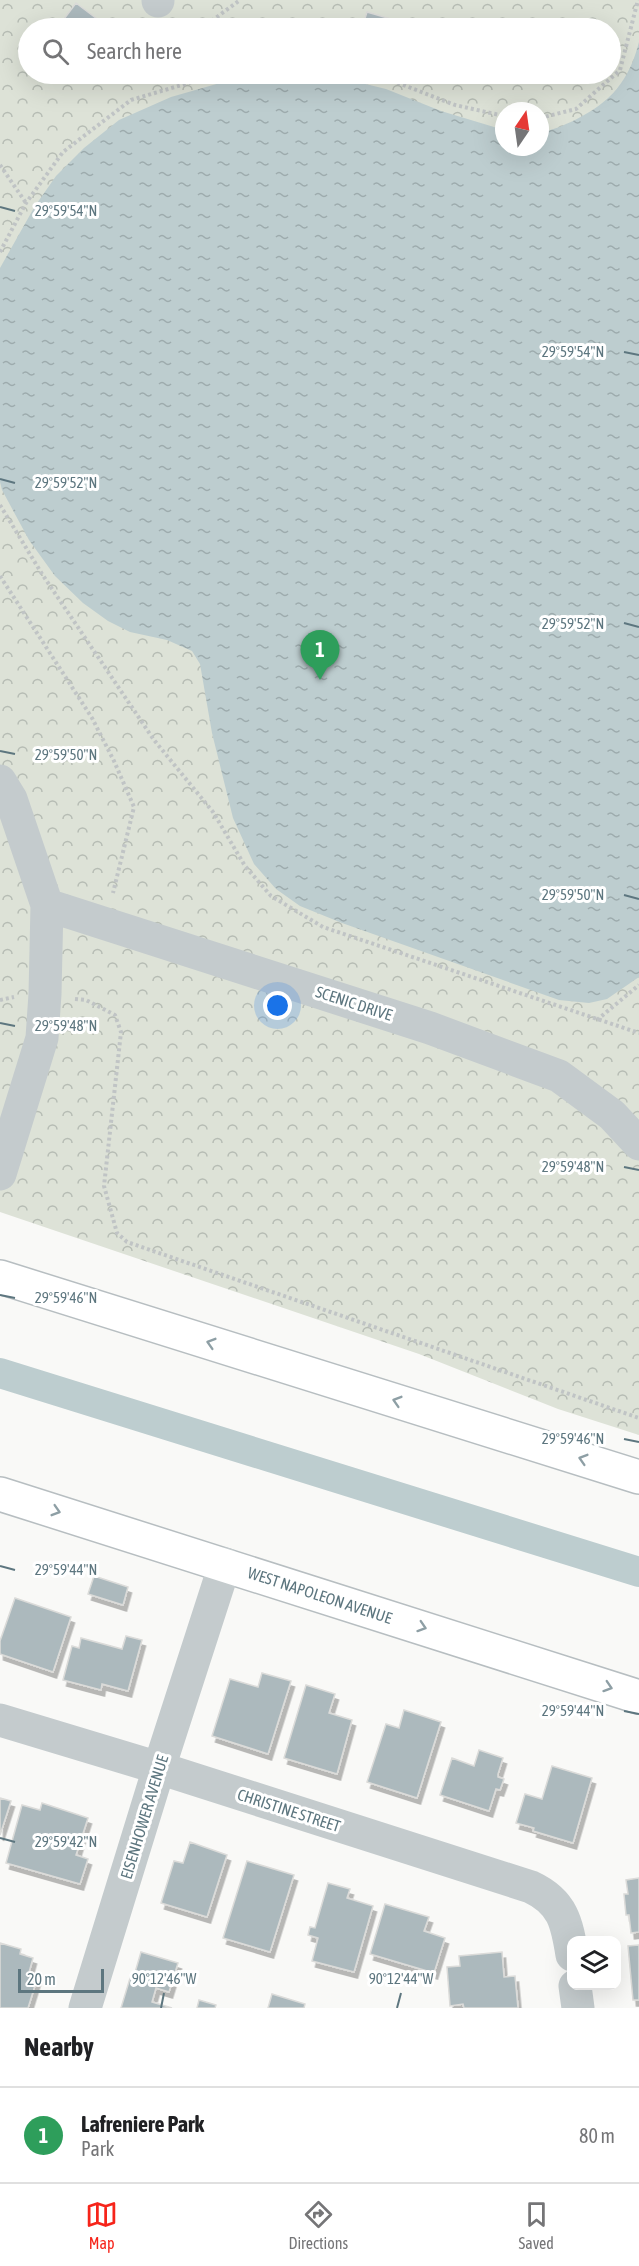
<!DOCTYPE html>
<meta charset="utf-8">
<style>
:root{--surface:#fff;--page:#f2f2f2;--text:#202124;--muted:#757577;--line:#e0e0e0;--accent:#f6241a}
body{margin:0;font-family:"Asap Condensed",sans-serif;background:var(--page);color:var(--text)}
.controls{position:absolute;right:18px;bottom:18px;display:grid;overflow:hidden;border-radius:12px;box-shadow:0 6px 24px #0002}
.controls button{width:54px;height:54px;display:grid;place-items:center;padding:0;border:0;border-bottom:2px solid var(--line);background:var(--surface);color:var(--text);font:30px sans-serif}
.compass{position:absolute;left:495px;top:102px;width:54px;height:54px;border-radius:50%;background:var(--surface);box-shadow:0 6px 24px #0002;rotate:13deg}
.scale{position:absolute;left:18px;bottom:15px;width:86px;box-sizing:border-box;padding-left:6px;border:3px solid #5d767f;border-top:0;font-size:16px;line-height:21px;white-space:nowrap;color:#5d767f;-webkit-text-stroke:4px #fff;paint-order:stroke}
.you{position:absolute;left:278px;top:1006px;width:21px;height:21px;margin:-15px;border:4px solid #fff;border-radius:50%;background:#1a73e8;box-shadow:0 0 0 9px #1a73e833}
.badge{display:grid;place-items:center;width:39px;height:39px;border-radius:50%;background:var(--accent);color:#fff;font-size:20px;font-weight:700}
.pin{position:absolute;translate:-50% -50px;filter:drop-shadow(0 2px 3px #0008)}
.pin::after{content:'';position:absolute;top:32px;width:21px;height:18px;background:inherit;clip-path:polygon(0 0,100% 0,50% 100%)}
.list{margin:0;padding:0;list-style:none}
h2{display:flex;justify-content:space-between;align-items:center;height:78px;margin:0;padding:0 24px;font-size:26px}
h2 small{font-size:20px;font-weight:400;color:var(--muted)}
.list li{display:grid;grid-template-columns:39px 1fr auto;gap:18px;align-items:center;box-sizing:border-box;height:96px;padding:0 24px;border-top:2px solid var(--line)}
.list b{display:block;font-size:22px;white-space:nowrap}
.list p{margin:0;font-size:20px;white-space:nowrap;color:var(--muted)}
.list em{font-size:20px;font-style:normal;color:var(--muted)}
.icon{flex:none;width:33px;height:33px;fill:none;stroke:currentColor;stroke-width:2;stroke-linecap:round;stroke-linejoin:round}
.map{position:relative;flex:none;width:639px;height:2008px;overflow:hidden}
.search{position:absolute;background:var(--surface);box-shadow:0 6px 24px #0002;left:18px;right:18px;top:18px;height:66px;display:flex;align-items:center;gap:15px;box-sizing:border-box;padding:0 21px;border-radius:33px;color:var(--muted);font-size:22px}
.sheet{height:174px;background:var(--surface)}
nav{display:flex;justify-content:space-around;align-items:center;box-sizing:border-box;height:84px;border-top:2px solid var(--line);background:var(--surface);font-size:16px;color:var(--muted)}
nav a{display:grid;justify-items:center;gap:3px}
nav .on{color:var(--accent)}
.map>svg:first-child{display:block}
.park{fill:url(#park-crowns);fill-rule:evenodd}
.water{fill:url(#water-ripples)}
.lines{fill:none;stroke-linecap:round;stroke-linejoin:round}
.canal{stroke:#bdcdcf;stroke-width:30}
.building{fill:#acb9bd;stroke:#dbdbd9;stroke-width:1.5;filter:url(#shadow)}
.major-casing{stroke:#b7bec1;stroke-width:36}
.path{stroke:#c0c4c5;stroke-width:4;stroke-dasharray:3 3;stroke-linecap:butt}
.minor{stroke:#c4cbcd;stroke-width:33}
.major{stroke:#fff;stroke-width:33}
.oneway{stroke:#8e9fa5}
.ticks{fill:none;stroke:#5d767f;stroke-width:2}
.labels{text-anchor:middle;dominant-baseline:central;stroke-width:6;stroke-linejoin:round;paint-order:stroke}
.street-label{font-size:16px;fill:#5d767f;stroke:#fff}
.ticks-label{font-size:15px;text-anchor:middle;fill:#5d767f;stroke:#fff;stroke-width:6;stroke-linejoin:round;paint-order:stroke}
</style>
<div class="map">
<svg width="639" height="2008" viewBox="0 0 639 2008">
<defs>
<pattern id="park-crowns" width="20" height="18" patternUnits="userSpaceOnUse" patternTransform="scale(1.5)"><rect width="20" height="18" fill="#dde2d7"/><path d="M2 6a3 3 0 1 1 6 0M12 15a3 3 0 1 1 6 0" fill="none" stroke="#b6bcb4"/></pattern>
<pattern id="water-ripples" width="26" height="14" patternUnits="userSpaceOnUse" patternTransform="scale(1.5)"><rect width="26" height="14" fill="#bdcdcf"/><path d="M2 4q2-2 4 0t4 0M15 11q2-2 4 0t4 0" fill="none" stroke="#9dabad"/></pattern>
<filter id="shadow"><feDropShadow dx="3.5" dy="6" stdDeviation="0" flood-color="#0004"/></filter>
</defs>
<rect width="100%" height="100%" fill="#f9f9f7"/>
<path class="park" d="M0,0H639V1435L558,1409L419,1354L0,1212ZM28,28H610V74H28ZM504,111H540V147H504Z"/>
<path class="water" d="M639,42V977L607,999L589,1003L559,1000L342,923L300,906L276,889L254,864L233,818L212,733L200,664L192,651L167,640L130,632L108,621L83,603L55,576L29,540L2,490L0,482V268L35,206L56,176L84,148L119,120L171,97L227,81L293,74L345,79L386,89L441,111L504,130V147H540V132C552,131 564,125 575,120C611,102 629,81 639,42Z"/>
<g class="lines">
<path class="canal" d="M0,1373L639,1572"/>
</g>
<path class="building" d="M76,3L109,28H60L58,27Z
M367,12L408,24L407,28H362Z
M94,1576L128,1587L123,1605L88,1594Z
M15,1598L71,1617L53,1672L0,1654V1641Z
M126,1636L142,1640L128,1691L102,1684L101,1690L63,1680L72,1646L79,1648L81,1638L122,1649Z
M262,1673L291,1681L268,1754L212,1736L230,1679L258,1687Z
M306,1685L335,1694L329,1713L352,1720L337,1774L284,1758Z
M404,1710L441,1722L417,1798L367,1782L386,1724L399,1728Z
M479,1750L503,1758L498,1774V1777L504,1779L500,1790L496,1789L489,1811L440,1795L452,1758L474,1766Z
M552,1766L592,1778L573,1843L533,1831L534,1828L516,1823L525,1794L542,1799Z
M0,1798L11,1801L0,1835Z
M42,1803L88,1818L76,1855L88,1859L80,1884L6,1863L22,1805L40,1810Z
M190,1842L227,1855L207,1917L161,1903L174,1861L183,1863Z
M247,1861L294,1875L270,1952L223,1938Z
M639,1878V1932L631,1933L629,1915H626L624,1894H628L626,1880Z
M328,1883L350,1889L347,1898L373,1906L354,1972L312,1961L318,1938L308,1935L310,1927L315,1928Z
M385,1904L429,1917L424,1931L445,1938L434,1973L370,1954Z
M0,1943L21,1949L20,1954L33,1958L28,1976L37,1979L28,2008H0Z
M639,1945V2000H633L628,1946Z
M141,1952L178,1963L169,1992L156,1988L152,2002L172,2008H121L131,1975L134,1976Z
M502,1952L504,1977L515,1976L518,2008H464L463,2004L450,2006L447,1967L460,1966L459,1956Z
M272,1994L305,2004L304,2008H268Z
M199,2000L216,2005L215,2008H197Z"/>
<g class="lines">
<g class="major-casing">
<path id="major" d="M0,1277L639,1477
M0,1494L639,1697"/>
</g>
<path class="path" d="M175,25L189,28
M202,28L240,0
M375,74L455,105L504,116
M540,118L576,109L620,70L638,0
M0,165L26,203
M0,252L26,203L63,152L131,100L219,74
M0,505L42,574L154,740L213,812L245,866L271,896L323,927L639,1033
M0,576L92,718L114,761L134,807L113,893
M75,999L86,1000L115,1015L121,1032L104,1186L117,1233L127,1242L639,1418
M0,1000L14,997
M597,1020L639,985"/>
<path class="minor" d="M158,0V1
M0,781L11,799L47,905L45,994L42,1038L0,1174
M47,905L430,1028L559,1076L612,1115L639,1144
M0,1720L159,1768L531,1887C563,1902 567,1923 572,1955
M575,1986L578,2008
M85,2008L159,1768L225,1564"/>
<use href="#major" class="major"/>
</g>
<defs><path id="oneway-chevron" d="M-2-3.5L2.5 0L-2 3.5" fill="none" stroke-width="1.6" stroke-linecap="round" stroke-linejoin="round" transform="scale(1.5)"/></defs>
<g class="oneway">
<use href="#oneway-chevron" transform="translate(211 1343) rotate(-163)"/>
<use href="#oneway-chevron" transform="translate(397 1401) rotate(-163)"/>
<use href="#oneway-chevron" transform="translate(583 1459) rotate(-163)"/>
<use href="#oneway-chevron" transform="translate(56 1511) rotate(17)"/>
<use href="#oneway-chevron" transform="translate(422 1627) rotate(18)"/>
<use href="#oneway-chevron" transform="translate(608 1687) rotate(18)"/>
</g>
<path class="ticks" d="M0,207L15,211M624,352L639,355M0,479L15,483M624,623L639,627M0,751L15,754M624,895L639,899M0,1023L15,1026M624,1167L639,1170M0,1295L15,1298M624,1439L639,1442M0,1566L15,1570M624,1711L639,1714M0,1838L15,1842M161,2008L164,1993M397,2008L401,1993"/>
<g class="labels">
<g class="street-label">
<text transform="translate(354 1003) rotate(18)">SCENIC DRIVE</text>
<text transform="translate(320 1595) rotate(18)">WEST NAPOLEON AVENUE</text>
<text transform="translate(289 1810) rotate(18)">CHRISTINE STREET</text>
<text transform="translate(144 1817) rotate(-73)">EISENHOWER AVENUE</text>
</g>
</g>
<g class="ticks-label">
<text x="66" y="216">29°59'54"N</text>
<text x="573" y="357">29°59'54"N</text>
<text x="66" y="488">29°59'52"N</text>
<text x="573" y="629">29°59'52"N</text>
<text x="66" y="760">29°59'50"N</text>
<text x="573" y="900">29°59'50"N</text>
<text x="66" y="1031">29°59'48"N</text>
<text x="573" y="1172">29°59'48"N</text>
<text x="66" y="1303">29°59'46"N</text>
<text x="573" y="1444">29°59'46"N</text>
<text x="66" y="1575">29°59'44"N</text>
<text x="573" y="1716">29°59'44"N</text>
<text x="66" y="1847">29°59'42"N</text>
<text x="164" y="1984">90°12'46"W</text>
<text x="401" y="1984">90°12'44"W</text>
</g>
</svg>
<div class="controls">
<button><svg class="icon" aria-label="layers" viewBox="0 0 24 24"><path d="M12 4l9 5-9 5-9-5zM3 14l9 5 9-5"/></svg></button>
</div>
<svg class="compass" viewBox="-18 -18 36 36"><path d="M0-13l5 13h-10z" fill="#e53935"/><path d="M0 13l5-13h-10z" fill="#757577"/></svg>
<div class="scale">20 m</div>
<div class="you"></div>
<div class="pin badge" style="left:320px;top:680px;background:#2e9e5b">1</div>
<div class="search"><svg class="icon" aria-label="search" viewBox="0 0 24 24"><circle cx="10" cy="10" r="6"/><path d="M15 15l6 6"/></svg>Search here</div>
</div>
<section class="sheet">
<h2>Nearby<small></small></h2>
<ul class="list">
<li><span class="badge" style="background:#2e9e5b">1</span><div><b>Lafreniere Park</b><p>Park</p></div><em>80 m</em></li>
</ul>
</section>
<nav>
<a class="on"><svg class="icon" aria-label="map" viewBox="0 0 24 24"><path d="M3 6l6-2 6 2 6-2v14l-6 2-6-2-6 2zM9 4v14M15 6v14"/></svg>Map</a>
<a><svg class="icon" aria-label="directions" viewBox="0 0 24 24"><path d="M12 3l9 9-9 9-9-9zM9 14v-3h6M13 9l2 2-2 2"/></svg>Directions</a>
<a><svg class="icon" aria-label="saved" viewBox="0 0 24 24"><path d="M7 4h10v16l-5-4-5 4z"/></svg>Saved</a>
</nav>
